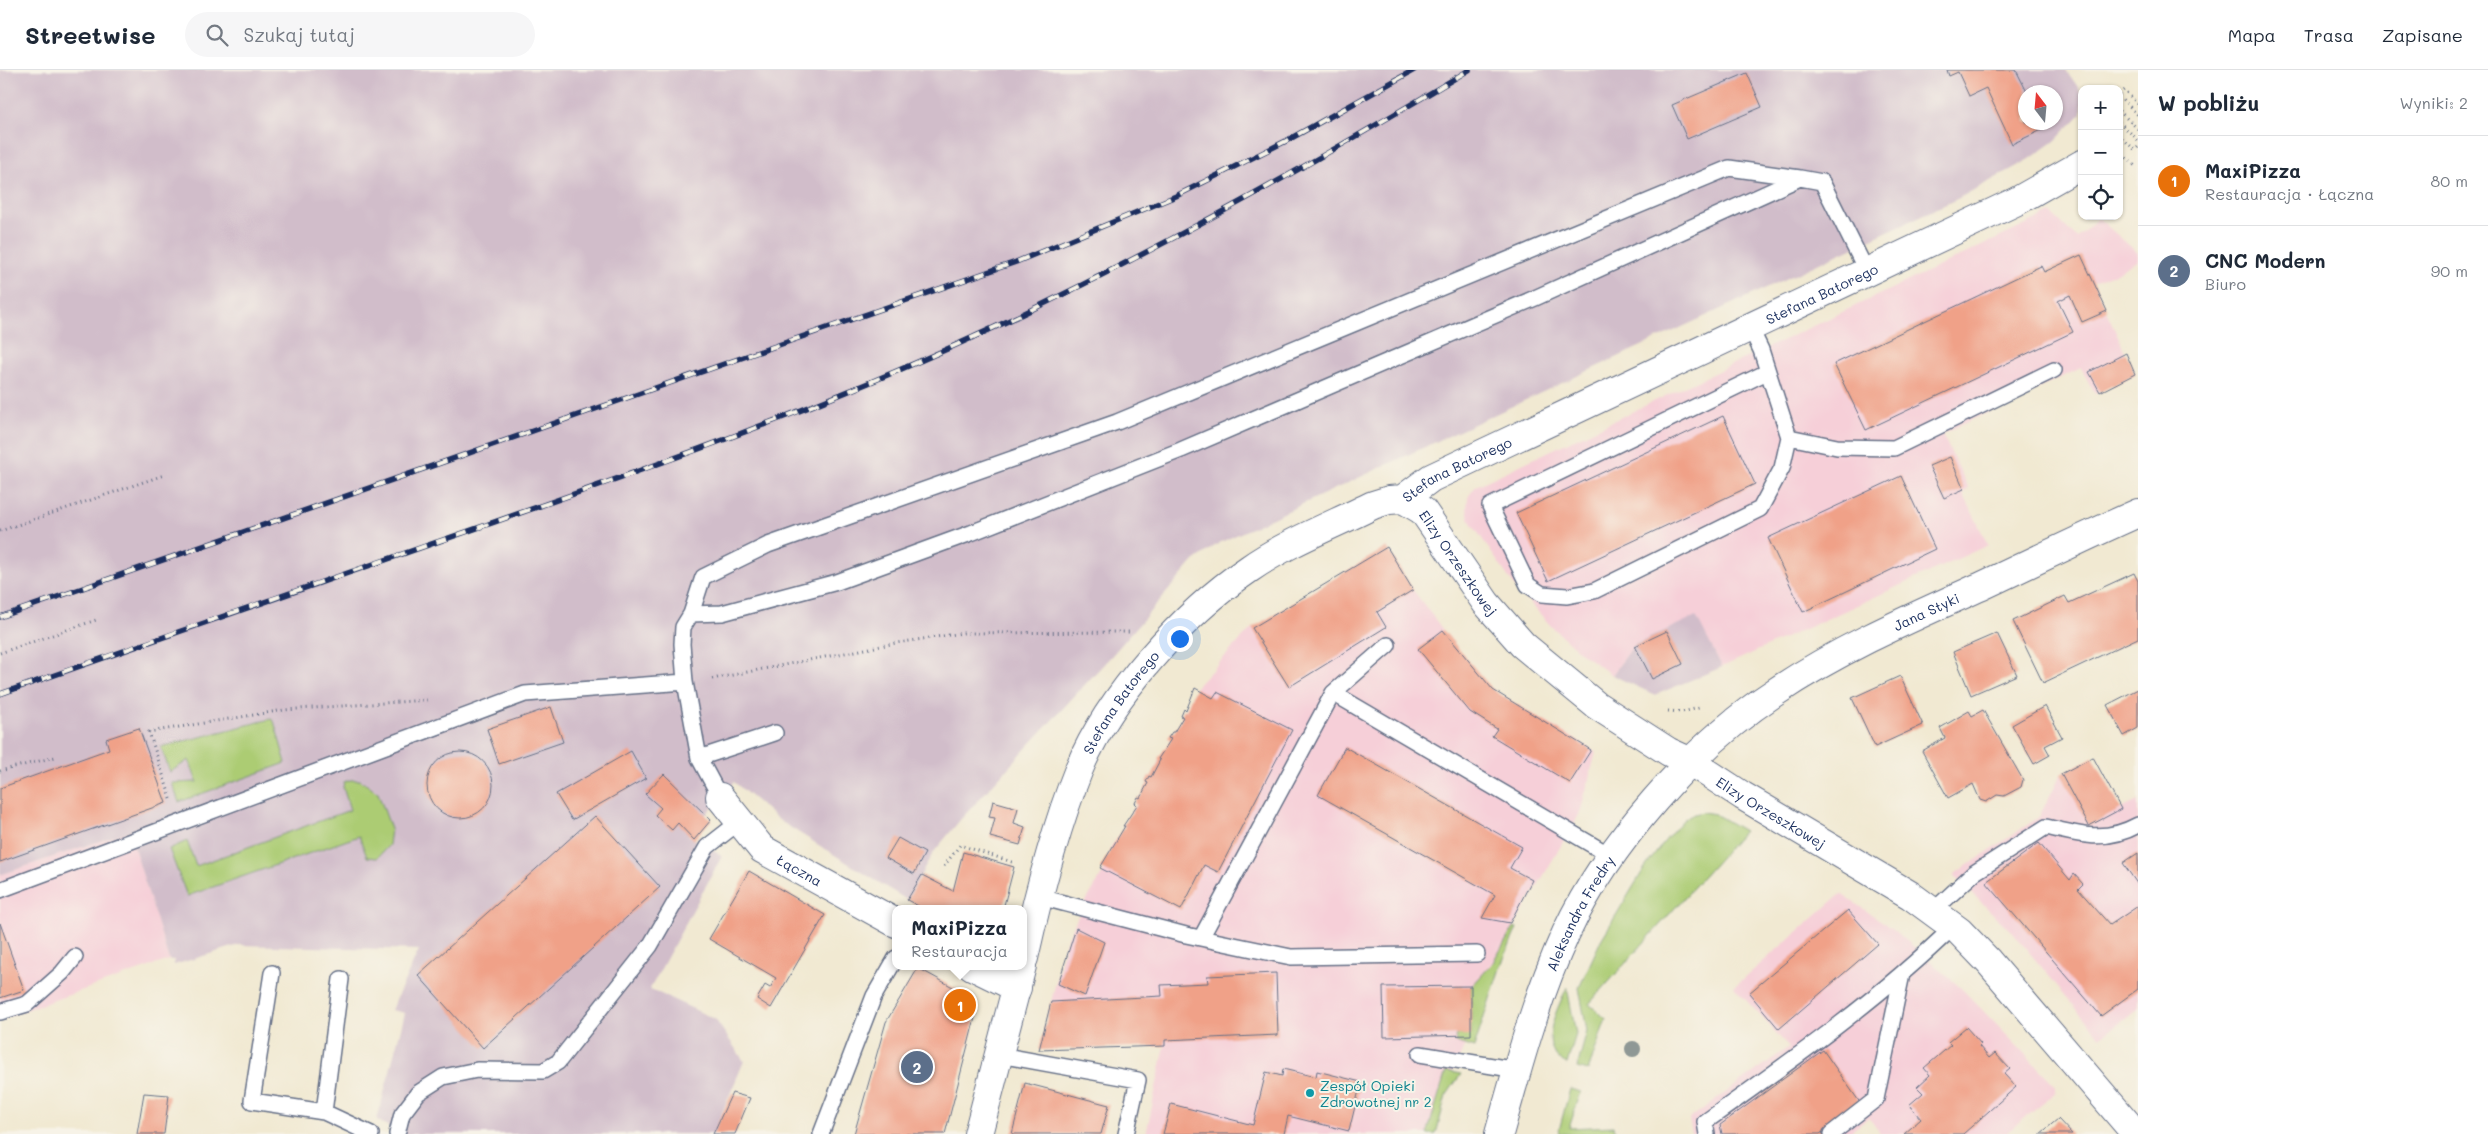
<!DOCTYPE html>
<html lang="pl">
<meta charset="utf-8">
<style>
:root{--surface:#fff;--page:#f6f6f7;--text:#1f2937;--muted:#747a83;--line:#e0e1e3;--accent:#1f6fb2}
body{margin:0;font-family:Mali,sans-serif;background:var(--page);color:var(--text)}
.controls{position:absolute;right:15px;top:15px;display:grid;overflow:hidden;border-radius:10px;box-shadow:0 1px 4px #0004}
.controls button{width:45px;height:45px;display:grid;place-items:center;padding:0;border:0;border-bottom:1px solid var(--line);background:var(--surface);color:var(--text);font:25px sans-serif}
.compass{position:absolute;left:2018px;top:15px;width:45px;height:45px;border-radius:50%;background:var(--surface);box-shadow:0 1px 4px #0004;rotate:344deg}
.you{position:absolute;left:1179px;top:568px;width:18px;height:18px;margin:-12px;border:4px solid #fff;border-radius:50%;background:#1a73e8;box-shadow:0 0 0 8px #1a73e833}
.badge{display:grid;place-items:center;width:32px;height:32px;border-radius:50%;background:var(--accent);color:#fff;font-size:16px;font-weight:700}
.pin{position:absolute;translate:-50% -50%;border:2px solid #fff;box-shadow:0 1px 5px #0006}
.popup{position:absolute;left:892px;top:835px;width:135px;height:65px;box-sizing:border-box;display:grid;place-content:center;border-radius:10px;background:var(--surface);filter:drop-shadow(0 1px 4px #0005);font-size:16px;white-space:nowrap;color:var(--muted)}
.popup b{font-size:19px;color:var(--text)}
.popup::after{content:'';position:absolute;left:50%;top:100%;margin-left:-10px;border:10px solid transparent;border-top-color:var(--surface)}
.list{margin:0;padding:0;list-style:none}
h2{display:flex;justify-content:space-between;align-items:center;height:65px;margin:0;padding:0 20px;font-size:21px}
h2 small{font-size:16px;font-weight:400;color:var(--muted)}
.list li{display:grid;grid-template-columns:32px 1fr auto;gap:15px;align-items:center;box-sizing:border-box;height:90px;padding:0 20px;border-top:1px solid var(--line)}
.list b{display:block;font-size:19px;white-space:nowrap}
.list p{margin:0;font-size:16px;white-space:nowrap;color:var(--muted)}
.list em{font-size:16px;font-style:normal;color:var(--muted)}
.icon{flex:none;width:28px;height:28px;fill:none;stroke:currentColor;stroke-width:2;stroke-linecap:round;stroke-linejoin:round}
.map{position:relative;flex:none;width:2138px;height:1064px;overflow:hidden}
header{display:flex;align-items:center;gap:30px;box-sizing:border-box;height:70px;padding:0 25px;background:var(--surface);border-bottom:1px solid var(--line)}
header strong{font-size:24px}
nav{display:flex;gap:28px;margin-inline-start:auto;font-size:18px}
.search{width:350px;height:45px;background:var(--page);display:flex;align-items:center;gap:12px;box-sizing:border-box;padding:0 18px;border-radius:28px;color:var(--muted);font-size:19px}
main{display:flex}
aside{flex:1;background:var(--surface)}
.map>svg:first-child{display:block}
.built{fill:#f6cfd8}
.industrial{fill:#d1bdca;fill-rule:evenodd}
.green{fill:#accc73;stroke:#647e68}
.building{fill:#f0a188}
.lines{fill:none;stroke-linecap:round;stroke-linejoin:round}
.lane-casing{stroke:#667087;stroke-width:18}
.street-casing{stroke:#667087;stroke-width:30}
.secondary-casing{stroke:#667087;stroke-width:30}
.path{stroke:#667087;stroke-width:3;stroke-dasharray:1 4;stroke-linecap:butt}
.lane{stroke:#fff;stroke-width:15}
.street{stroke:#fff;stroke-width:28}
.secondary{stroke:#fff;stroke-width:28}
.rail-casing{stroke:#1b2f5e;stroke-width:5.5}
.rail{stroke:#f7f3e8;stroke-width:4;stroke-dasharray:11;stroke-linecap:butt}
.tree{fill:#8f9895}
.culture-dot{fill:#0f9aa8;stroke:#f7f3e8;stroke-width:2}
.labels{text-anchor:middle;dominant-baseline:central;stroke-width:4;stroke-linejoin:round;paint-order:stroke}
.street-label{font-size:14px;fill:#1b2f5e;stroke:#f7f3e8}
.culture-label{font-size:14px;fill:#0d838f;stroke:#f7f3e8;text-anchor:start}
</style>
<header>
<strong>Streetwise</strong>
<div class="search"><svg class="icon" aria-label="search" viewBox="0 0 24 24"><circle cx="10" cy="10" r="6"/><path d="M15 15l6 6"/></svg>Szukaj tutaj</div>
<nav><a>Mapa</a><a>Trasa</a><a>Zapisane</a></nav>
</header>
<main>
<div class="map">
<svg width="2138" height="1064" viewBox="0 0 2138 1064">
<rect width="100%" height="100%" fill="#f7f3e8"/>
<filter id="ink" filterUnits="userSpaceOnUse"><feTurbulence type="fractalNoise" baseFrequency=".02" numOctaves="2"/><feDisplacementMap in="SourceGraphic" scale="10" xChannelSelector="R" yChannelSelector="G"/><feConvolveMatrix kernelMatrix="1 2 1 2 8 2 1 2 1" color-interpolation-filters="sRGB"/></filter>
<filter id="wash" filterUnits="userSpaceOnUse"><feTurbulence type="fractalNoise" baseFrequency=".0096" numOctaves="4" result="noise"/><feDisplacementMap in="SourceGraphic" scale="20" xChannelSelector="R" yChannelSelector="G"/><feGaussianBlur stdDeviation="1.12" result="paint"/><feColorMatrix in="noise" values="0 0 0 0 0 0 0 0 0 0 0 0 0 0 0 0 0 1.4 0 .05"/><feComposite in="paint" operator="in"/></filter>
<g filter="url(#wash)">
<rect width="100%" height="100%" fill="#f1e9d2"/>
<path class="built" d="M2051,143L2077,168L2098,148L2138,183V190L2116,203L2093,212L2135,304L2095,324L2081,298L1942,364L1969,419L1963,423L1988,475L1722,597L1696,547L1634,575L1612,605L1581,583L1551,556L1513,514L1470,451L1467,439L1468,427L1476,416Z
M1387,477L1413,520L1443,560L1493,620L1596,682L1580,743L1492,894L1471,965L1442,1021L1428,1064H1146L1165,976L1039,980L1066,872L1082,838L1104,801L1100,798L1103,793H1105L1111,777L1125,757L1123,756L1136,735L1135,733L1138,727L1140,728L1148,713L1146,712L1149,706L1152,707L1159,690L1158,689L1171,669L1168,668L1172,662H1174L1182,648L1181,646L1184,639L1186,640L1195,618L1252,558Z
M2093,687L2121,739L2138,731V939L2100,967L2013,863L1953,805L2039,747L2061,704Z
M129,761L169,890L0,949V805Z
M1841,824L1892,858L1961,918L2056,1016V1023L2005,1064H1881L1869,1048L1847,1064H1692L1689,1049L1789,977L1734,917Z"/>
<path class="industrial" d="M0,0H2066L2082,23V43L2055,71L2030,89L1959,128L1219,473L1194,491L1114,583L961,749L933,783L907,830L780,751L734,712L688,765L722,786L650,919L715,949L744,991L713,1064H401L377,1050L405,943L391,940L419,880L239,875L174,895V890H169L129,761L0,805ZM2026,22H2056V52H2026Z
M1696,546L1722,597L1655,625L1612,605L1634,575Z"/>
<path class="green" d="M271,649L274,651L286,693L179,732L172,713L197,712L189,690L170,702L161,677Z
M350,710H360L378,723L391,759L389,775L377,788L367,787L359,766L187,826L169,779L187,771L196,796L350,740L343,717L344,712Z
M1703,742L1715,744L1744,761L1589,934L1606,949L1588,1001L1577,998L1587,961L1579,918L1601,870L1644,799L1664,772L1683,750L1690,745Z
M1514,857L1517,858L1500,898L1474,978L1455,972L1457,965L1471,964V917L1492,894Z
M1567,917L1576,964L1567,994C1535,978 1557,941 1567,917Z
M1446,1001L1461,1004L1446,1026L1436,1064H1427Z
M1570,1019L1581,1022L1569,1058L1614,1056L1616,1064H1558Z"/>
<g id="blocks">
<path class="building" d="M1947,0H2016L2027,22L2026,52H2041L2044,59L2012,74L1986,18L1969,26L1958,2L1949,6Z
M1747,3L1762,37L1687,69L1672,35Z
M2081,185L2107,241L2082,252L2070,225L2058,231L2073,262L1866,360L1834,294L2041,196L2044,202Z
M2126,283L2135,304L2100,322L2089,302Z
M1723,346L1755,414L1548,511L1516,443Z
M1950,387L1964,419L1944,428L1929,396Z
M1901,406L1935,479L1803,542L1768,468Z
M1387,477L1413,520L1377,542L1386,557L1289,617L1252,558Z
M2134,503L2138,511V568L2043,613L2013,551L2065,526L2069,533Z
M1443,560L1493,620L1591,680L1570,713L1492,666L1497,659L1470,642L1418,579Z
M1667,561L1683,594L1652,609L1635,576Z
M1997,563L2017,605L1971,625L1953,582Z
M1900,606L1923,655L1875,677L1852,628Z
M1195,618L1213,628L1217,622L1292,660L1218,802L1204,795L1181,840L1100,798L1125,756H1123L1137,735L1135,733L1138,727L1140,728L1148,713L1146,712L1149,706L1151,707L1160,690L1158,689L1171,669L1168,668L1172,662H1174L1183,647L1181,646L1184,639L1186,641Z
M2138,619V658L2124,666L2107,635Z
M2045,636L2062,667L2045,676L2050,685L2034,694L2012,655Z
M551,637L563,672L499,694L487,659Z
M1983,640L2023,710L2021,717L2004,726L1997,725L1986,732L1980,730L1973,714L1948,728L1922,681L1945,668L1940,658L1969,641L1972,646Z
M139,658L166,733L0,792V718L109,679L106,669Z
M1345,677L1522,777L1510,798L1532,810L1510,853L1482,848L1495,825L1318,725Z
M631,681L646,708L572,750L556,724Z
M427 715a33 33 0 1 1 66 0a33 33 0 1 1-66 0Z
M2093,687L2121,739L2089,756L2061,704Z
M664,704L711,750L694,770L678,753L672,760L655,745L661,738L645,724Z
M993,731L1018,738L1014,753L1025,757L1020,775L990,767L995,748L989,747Z
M595,746L660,817L483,978L418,905Z
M898,768L925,783L914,804L886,788Z
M2039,773L2070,810L2074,804L2083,814L2078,819L2110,855L2138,836V919L2101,946L1986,812Z
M963,782L1014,797L1003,839H924L907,830L922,805L953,821Z
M2138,783V815L2123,793Z
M749,801L825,845L771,938L757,929L765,915L770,918L776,908L709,869Z
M1848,840L1878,874L1779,959L1749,923Z
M0,853L24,920L0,928Z
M1076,858L1104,872L1085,926L1058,914Z
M918,898L971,927L976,944L945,1064H854L886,952Z
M1276,903L1278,965L1165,970V976L1039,980L1051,932L1162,926L1161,915L1208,913L1207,906Z
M1471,916V965L1384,967L1383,917Z
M1966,957L1981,974L1979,976L1989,988L1995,983L2010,999L2004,1004L2016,1017L1963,1064H1904L1921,1049L1909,1035L1923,1023L1917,1017L1930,1005L1924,998L1951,975L1948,972Z
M1823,980L1861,1034L1820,1064H1722L1720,1055Z
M1283,999L1316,1007L1317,1001L1361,1012L1349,1061L1288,1046L1284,1064H1163L1171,1034L1253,1055L1266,1002L1282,1006Z
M1025,1013L1109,1035L1101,1064H1012Z
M144,1023L169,1025L164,1064H137Z
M732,1023L750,1028L735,1064H713Z
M2058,1049L2072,1064H2040Z"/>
</g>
</g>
<g filter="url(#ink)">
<use href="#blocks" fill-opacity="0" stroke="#667087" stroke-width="1"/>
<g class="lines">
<g class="lane-casing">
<path id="lane" d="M1750,257L1761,280L1789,367L1782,398L1760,439L1594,521L1567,526L1542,524L1528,515L1490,436L1767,302
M1789,367L1837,377L1894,378L2054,300
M691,544L703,507L768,475L1117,352L1729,98L1800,108
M1333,623L1611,786
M699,688L775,663
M720,727L699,688L685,612L682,574L683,557L691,544L722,543L837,512L971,463L1181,380L1535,228L1800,108L1822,112L1867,202
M0,820L525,624L685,612
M1040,827L1186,865L1291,887L1477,884
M1933,841L1974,803L2046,757C2081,765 2105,773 2138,755
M1201,868L1333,623L1388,575
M272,903L252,1031L324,1042
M341,909L324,1042L371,1064
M0,942L27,934L62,903L75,887
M1420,984L1517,1000
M999,985L1138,1010L1126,1064
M397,1064L402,1044L418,1023L443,1007L477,1000L543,1001L558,992L650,876L707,777L739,752
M821,1064L874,926L896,888
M1707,1064L1705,1052C1791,991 1877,931 1953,857
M1831,1064L1876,1029L1902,904"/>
</g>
<g class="street-casing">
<g id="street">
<path id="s1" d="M1403,429L1423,441L1486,533L1523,575L1596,635L1669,682L1691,692L1743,726L1910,825L1959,861L1988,891L2136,1064"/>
<path id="s2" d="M720,727L762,779L896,853"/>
<path id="s3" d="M1024,888C1038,825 1055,759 1079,699C1109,626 1184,543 1249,499C1286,473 1333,455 1373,435L1389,430L1403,429L1431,408L2017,131L2082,94"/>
<path d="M972,896L1017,918"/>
<path d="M978,1064L1022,896"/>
</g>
</g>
<g class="secondary-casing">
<g id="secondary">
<path id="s4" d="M1499,1064C1518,996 1536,928 1566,863C1607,775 1693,676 1774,623C1839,579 1913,547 1984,515C2035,491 2086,466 2138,443"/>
</g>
</g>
<path class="path" d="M2119,24L2124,20L2138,34
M2119,26L2138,45
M2119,41L2138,59
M2119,52L2138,70
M2119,65L2135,80L2138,77
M2119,81L2135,96
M0,461L164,405
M0,583L99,549
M712,609L896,573L963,563L1129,562
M1668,641L1682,642L1699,638
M0,701L55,687
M171,729L149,662L284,640L427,630
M944,796L960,775L1015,793"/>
<use href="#lane" class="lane"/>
<use href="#street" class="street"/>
<use href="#secondary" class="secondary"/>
<g class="rail-casing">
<path id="rail" d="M0,547L1016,192L1176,126L1286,71L1414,0
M0,624C162,567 324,511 486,455C648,398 810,342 967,270C1140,191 1305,98 1469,0"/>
</g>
<use href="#rail" class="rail"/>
</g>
<circle class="tree" cx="1633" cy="979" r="8"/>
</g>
<circle class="culture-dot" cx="1310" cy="1023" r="5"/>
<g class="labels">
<g class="street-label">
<text stroke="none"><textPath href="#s3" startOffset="1100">Stefana Batorego</textPath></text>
<text stroke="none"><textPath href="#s3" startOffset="695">Stefana Batorego</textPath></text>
<text stroke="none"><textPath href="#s1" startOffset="86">Elizy Orzeszkowej</textPath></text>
<text stroke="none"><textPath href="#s4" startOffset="706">Jana Styki</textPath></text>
<text stroke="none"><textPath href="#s3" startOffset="276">Stefana Batorego</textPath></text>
<text stroke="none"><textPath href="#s1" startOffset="491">Elizy Orzeszkowej</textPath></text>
<text stroke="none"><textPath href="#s2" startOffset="110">Łączna</textPath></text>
<text stroke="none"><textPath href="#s4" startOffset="236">Aleksandra Fredry</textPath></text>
</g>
<g class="culture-label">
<text x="1320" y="1015">Zespół Opieki<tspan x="1320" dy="16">Zdrowotnej nr 2</tspan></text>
</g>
</g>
</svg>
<div class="controls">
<button>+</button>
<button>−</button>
<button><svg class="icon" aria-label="locate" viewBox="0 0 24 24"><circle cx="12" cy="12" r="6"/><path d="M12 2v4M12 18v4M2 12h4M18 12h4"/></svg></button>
</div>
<svg class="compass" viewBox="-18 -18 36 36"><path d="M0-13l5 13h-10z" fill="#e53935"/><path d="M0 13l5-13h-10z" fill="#747a83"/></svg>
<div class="you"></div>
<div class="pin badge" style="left:960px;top:935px;background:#e8710a">1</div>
<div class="popup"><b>MaxiPizza</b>Restauracja</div>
<div class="pin badge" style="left:917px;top:997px;background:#5c6f8a">2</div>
</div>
<aside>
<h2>W pobliżu<small>Wyniki: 2</small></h2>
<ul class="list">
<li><span class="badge" style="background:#e8710a">1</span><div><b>MaxiPizza</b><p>Restauracja · Łączna</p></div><em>80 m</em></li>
<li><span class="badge" style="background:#5c6f8a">2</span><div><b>CNC Modern</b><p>Biuro</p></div><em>90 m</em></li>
</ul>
</aside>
</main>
